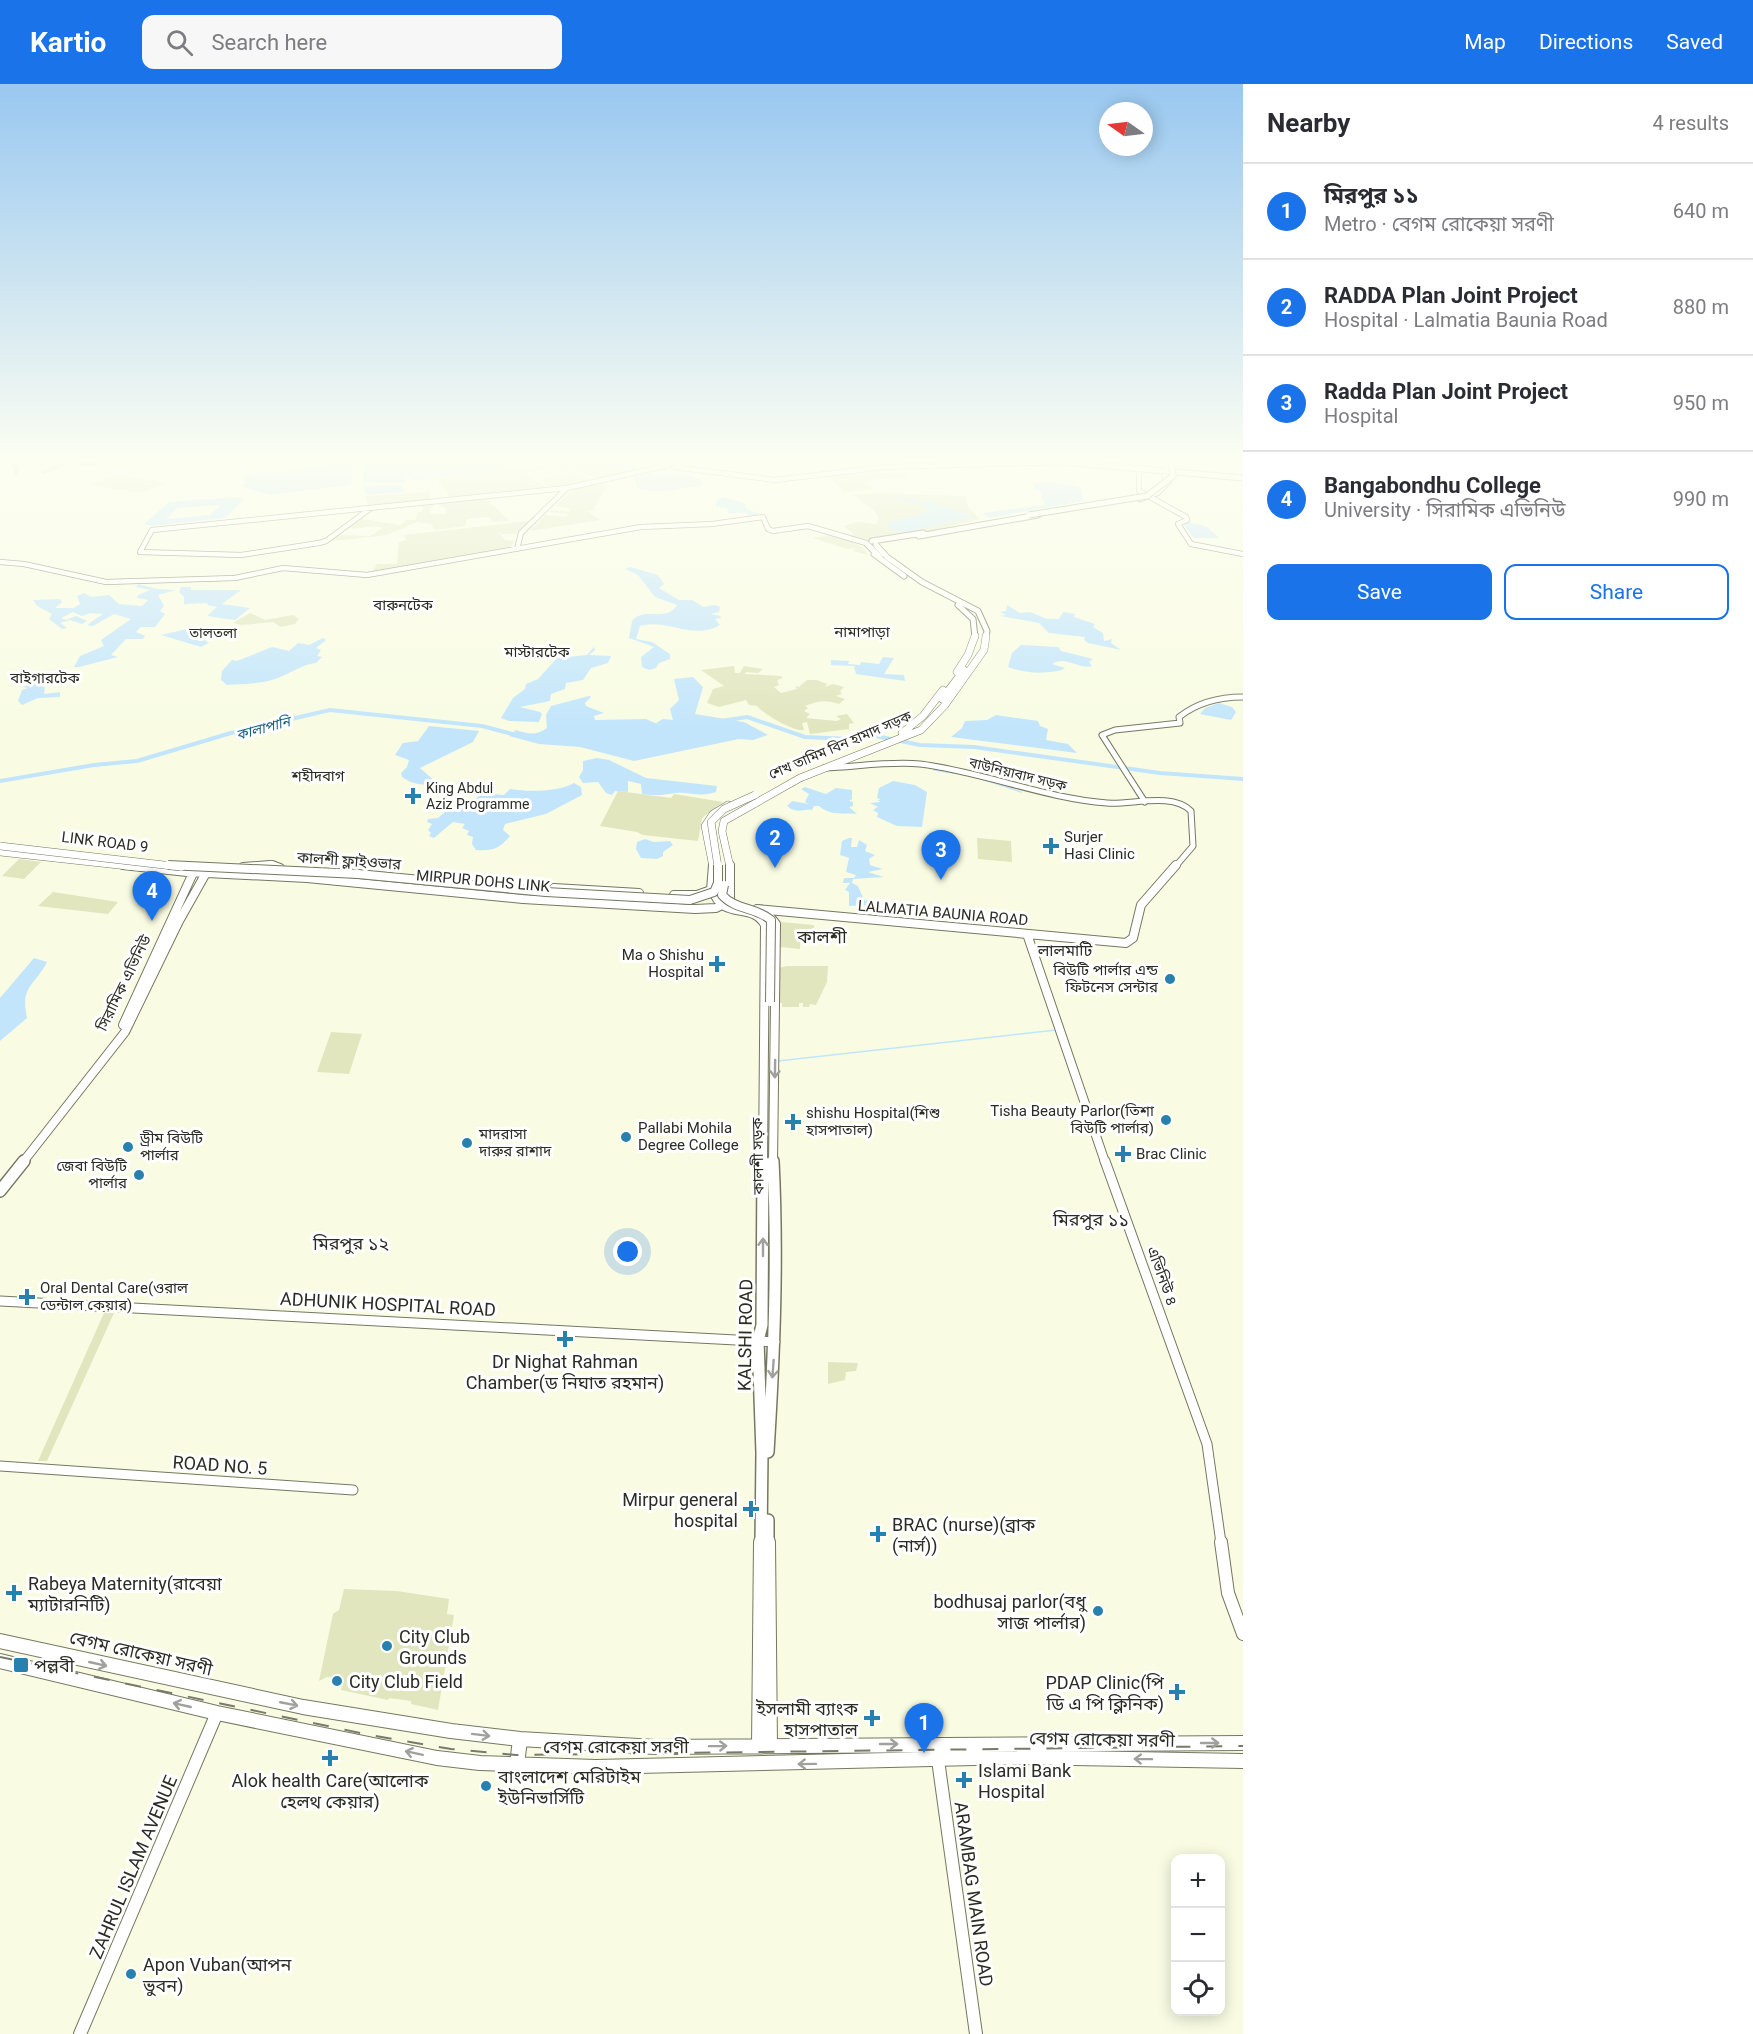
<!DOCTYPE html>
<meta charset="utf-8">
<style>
:root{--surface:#fff;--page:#f7f7f7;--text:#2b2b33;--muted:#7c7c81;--line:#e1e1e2;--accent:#1a73e8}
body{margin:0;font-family:Roboto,"Noto Sans Bengali",sans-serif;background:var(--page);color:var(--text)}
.controls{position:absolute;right:18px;bottom:18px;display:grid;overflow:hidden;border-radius:12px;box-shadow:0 3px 15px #0003}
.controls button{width:54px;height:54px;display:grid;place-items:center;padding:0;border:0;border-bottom:2px solid var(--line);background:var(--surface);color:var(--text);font:30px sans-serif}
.compass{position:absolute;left:1099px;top:18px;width:54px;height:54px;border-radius:50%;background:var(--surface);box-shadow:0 3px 15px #0003;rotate:284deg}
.you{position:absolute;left:628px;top:1168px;width:21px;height:21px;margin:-15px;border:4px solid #fff;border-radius:50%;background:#1a73e8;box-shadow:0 0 0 9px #1a73e833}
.badge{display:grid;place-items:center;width:39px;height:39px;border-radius:50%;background:var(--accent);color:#fff;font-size:20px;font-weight:700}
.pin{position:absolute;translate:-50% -50px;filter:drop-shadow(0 2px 3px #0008)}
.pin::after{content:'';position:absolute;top:32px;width:21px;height:18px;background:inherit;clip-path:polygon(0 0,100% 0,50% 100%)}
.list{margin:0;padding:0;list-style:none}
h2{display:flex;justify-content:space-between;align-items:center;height:78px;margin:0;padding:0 24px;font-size:26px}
h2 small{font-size:20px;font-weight:400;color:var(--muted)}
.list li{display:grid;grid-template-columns:39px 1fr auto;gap:18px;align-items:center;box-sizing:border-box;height:96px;padding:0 24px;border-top:2px solid var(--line)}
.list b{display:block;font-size:22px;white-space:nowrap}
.list p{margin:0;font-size:20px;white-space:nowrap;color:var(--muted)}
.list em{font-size:20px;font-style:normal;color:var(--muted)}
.actions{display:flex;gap:12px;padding:18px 24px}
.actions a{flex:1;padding:14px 0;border:2px solid var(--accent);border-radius:12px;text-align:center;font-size:21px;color:var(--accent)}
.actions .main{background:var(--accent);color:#fff}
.icon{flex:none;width:33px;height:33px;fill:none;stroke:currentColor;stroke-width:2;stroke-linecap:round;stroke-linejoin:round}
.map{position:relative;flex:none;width:1243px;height:1950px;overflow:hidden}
header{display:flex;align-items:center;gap:36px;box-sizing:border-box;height:84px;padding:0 30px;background:var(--accent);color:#fff}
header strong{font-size:28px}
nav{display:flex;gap:33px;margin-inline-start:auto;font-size:21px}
.search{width:420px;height:54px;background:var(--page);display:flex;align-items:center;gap:15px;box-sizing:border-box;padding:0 21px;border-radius:12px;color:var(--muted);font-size:22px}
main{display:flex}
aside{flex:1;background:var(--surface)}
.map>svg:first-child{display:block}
.green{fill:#e1e6bf}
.water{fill:#c2e5fc;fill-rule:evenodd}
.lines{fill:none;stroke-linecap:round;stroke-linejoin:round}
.stream{stroke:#c2e5fc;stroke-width:1.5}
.canal{stroke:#c2e5fc;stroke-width:4}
.taxiway{fill:#b8bba7;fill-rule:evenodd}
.minor-far4-casing{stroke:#757861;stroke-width:6}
.minor-far3-casing{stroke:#757861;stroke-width:7}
.minor-far2-casing{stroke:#757861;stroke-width:10}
.minor-far1-casing{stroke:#757861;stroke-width:11}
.minor-casing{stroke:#757861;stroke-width:14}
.major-far4-casing{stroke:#757861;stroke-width:7}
.major-far3-casing{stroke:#757861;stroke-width:8}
.major-far2-casing{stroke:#757861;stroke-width:10}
.major-far1-casing{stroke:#757861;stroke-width:14}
.major-casing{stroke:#757861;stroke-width:16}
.minor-far4{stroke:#fff;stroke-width:4.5}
.minor-far3{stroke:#fff;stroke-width:5}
.minor-far2{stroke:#fff;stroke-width:8}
.minor-far1{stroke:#fff;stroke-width:9}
.minor{stroke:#fff;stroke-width:12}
.major-far4{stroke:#fff;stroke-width:5}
.major-far3{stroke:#fff;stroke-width:7}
.major-far2{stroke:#fff;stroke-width:8}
.major-far1{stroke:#fff;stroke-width:11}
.major{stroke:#fff;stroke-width:14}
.rail{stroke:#787a6b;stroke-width:2;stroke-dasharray:16 16;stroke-linecap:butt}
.major-bridge-far2-casing{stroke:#757861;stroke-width:7;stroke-linecap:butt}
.major-bridge-far1-casing{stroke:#757861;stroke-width:8;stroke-linecap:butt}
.major-bridge-casing{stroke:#757861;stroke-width:10;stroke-linecap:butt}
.major-bridge-far2{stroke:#fff;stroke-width:5}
.major-bridge-far1{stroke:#fff;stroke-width:7}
.major-bridge{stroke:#fff;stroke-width:8}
.oneway{stroke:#a0a09c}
.poi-dot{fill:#2780ae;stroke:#fff;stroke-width:2}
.labels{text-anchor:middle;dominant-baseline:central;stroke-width:6;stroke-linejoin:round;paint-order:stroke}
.far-neighbourhood-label{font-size:14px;fill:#2b2c23;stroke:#fff}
.far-water-label{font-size:14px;font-style:italic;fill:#145d82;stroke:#fff}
.far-street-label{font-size:14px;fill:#2b2c23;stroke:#fff}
.far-poi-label{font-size:14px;fill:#2b2c23;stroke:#fff;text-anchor:start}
.far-quarter-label{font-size:15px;fill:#2b2c23;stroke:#fff}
.poi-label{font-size:15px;fill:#2b2c23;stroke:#fff;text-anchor:start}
.street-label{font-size:15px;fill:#2b2c23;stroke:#fff}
.neighbourhood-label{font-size:16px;fill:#2b2c23;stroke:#fff}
.quarter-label{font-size:18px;fill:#2b2c23;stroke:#fff}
.near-street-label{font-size:18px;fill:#2b2c23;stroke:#fff}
.near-poi-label{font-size:18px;fill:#2b2c23;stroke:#fff;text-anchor:start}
</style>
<header>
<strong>Kartio</strong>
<div class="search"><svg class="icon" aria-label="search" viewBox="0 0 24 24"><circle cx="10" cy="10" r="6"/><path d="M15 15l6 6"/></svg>Search here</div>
<nav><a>Map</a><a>Directions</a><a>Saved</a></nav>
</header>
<main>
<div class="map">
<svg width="1243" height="1950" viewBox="0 0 1243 1950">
<rect width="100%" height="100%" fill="#f9fce3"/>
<path class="green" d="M566,376L574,381L603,380L626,389L599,396L569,383L566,384L592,397L553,404L542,395L567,390V388L552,382L524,389L549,405L450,414L436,394H471L478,391L471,390L473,387L534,384Z
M892,388L904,389L909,393L869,396L867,399L874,405L844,408L829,392Z
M113,391L157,397L164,400L141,409L91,401Z
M597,399L607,402L593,425H599L587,427L600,436L530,447L545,431L567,433L568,430L549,428L551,426L569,428L571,424L555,422L575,405Z
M428,408L432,417L368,422L365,412Z
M878,409L965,412L968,423L980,435C945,443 882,464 849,452L854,450L844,442L857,438L876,440L879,434L873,425L852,411Z
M485,414L510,437L493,438L489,433L467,435L465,442L435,446L431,440L417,438L387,451L333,457L330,455L338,451L370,452L383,444C369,440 361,446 349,444L362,435L400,441L407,436H416L417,428L423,427V423L411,422L412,421L430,419L434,422L429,424L431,430H446L447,425L435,419Z
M529,437L516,450H501L496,446L505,456L515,457L509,465L371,490L377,480H397L399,458L406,456L404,451Z
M837,450L862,463L868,471L853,467L856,464L848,465L812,454Z
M250,529L265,536L293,531L299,535L295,540L281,543L273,538L242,541L233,539Z
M734,582L735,589H740L744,582L763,585L758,589L746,588L745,590L781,592L783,594L777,596L779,601L774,603L781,609L797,605L795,602L799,603L807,596H817L827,600L825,603L833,600L844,603L840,607L842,610L836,612L845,615L839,620C826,616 818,616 805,622L808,624L804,627L810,630L806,634L837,637L841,635L836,632L847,630L854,639L849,640V645L810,650L807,638L802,639L804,646C797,649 763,630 757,622L749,621L746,616L719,623L707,619L713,605L724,602L701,586Z
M618,707L671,714L674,710L723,718L702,734L698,757L643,751L637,748L600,742Z
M977,754L1011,757L1012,778L978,775Z
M19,775L41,778L24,795L2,792Z
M53,808L118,818L108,830L38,822Z
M781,838L814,841V853L800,854V865L780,863Z
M787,882H828L827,898L816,921L810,920L809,923H803V919H799V923H782V919H778V884Z
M331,948L362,950L349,990L317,988Z
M104,1229H114L47,1377H38Z
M828,1278L858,1279L856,1287L846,1288L845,1296L828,1300Z
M344,1505L397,1507L449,1515L447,1530L454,1531L438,1626L411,1620V1617L389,1614L388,1616L341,1606L344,1596L327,1593L319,1597L333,1530L339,1526Z"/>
<path class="water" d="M383,374H389L387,380L390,374H483L485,377H501L503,386L480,385L474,389L485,390L475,394H451V392H447L420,397L406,394L405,399L363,398L362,382L366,381L363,376Z
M572,374L637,377L635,382L639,386C623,390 613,380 597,378C587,377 576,382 568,377Z
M350,377L352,399L349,401L270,411L240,402L245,400L243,393L245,392Z
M648,390L691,391L703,397V399L700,402C681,404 654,412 636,403L634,393Z
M1050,398L1080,403L1083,417L989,434L983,429L1045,421L1039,406L1035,405L1034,399Z
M382,401L402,402L404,408L369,411L366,410L363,402Z
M893,412L935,419L974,433L902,449L887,443L889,439L929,427L923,421L894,415Z
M235,413L244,415L225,434L151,442L144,440L169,418ZM220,421L210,431L166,435L177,424Z
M723,413L745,419V424L760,430L748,432L747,429H728L727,424L716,423V418Z
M1186,437L1207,443L1219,454H1194L1184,441Z
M630,483L658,491L664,500L659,504L679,516H692L703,523L715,521L720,523L719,528L711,530L720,532L721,534L715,535L720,541C693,557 667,534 640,542L636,555L652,558L670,570V575L659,579L656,584L649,586L642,583L641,573L654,563L629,554L632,537C644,522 666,539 677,521L655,513L638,491L625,485Z
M138,500L157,505L176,506L158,511L164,522L160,527L165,530L155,543H141L136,548L145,552L143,555H126L111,571L118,573L79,583H74L80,572L104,562L101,556L131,535L114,530L93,542L87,541L103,530L90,529L82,532L73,528L61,534L66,536L76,532L87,537L82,540L70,536L60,539L67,544L62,545L49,535L52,530L37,522L33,516L60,515L62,518L55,524H74L80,520L77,512L84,509L91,513L109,511L119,520L142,522L148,516L137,514L138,511L150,506L136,503Z
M181,503H191V506H241L222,520L250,524L235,536L207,532L217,523L207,521L208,519L184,520V513L179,508Z
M1007,521L1020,529L1030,528L1047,535H1059L1063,528L1075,530L1074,533L1095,540L1093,543L1103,549L1104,557L1112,555L1111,559L1121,566L1088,559L1084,556L1085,553L1049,549L1039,539L1000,532L1006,531L1000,528L1006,527Z
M192,544L197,545L193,547L201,549L199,552L209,559L201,563L161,551Z
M323,554L326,556L316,564L321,566L317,572L322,573L316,579C303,580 287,591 275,595C261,600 243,600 227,601L221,596L222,587L232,576L237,577L272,563L289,567L298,559L309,561Z
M1021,561L1058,563L1061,567L1093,575L1089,578L1092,582C1078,586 1066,571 1052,580L1065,584L1062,586C1043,590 1027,590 1008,583L1012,569Z
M594,563L595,566L589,571L611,572L608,579L591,584L583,596L566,599L565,605L551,610L550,617L520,623L540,628L542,630L539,638L509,637L501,634L513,614L525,605L526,600L538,595L557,574L587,571Z
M883,573L894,574L884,590L904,591L905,597L856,590L854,582L831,581V576L849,577L848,580L860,581L861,578L879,580Z
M693,593L703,603L695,630L744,638L768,651L753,656L739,655L634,677L580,663L539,660L509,652L516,646C528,650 536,652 547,644L546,631L551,622L589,612L591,613L585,619L586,622L604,629L594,632L595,636L646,635L662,642L656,639L663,635L673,636L670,625L679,616L674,595Z
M48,594L42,603H45L44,610L60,608V613L38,614L22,621L18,617L22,606L28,604L23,603Z
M1219,619L1232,623L1236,628L1231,636L1200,630L1205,624Z
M996,631L1038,637L1040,642L1048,645L1046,656L1068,660L1077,669L951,653L962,644L965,637L987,636Z
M429,642L479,647L473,658L420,684L436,698C424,703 412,700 402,693L401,689L407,683L409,676L395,671L403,659L418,657Z
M597,674L609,676L646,694L717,702L716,708C696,714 691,707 676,709C663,711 655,712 642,710L641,700L628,697V708L615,707L612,711L606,709L598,698L583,699L579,693L583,686V677Z
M893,697L915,701L927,708L922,743L897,742L877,733L878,729L873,726L878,723L870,719L881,718L877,716H881L877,714L879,704Z
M574,699L581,703L582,711L546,730L505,740L503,746L510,752C499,765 493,767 476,766L472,760L473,753L467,751L469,747L462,744L465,740L453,738L434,754L429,752L431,749L428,746L432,740L427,738L428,735L438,734L446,727H457L484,709L504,711L510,705C528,708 559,708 574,699Z
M805,703L826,710L836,704L852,706V715L849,717L853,718V722L849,723L857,730C842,729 831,732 819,722H814L812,726C804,725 796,730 787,722L792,717L809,720L805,718L809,710L801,705Z
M849,754H852L851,763H857L859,756L867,761L865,767L875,771L869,775L870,781L883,785L868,788L884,793L853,795L852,799L858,802L864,816L872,817L871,821L849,822V808L845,806L850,799H843L844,794H854L856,791L846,788L849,774L840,771L842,757Z
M645,755L654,758L670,757L673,761L663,768V772L657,775L641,774L636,765L637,758Z
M34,874L47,878C34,903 20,902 27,934L0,957V914Z"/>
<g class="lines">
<path class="stream" d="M934,686L966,691
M982,695L1021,708
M778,977L1056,946"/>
<path class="canal" d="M721,637L747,633L805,653L851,655L876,652L920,661L974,663L1160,689L1243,695
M0,697L94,681L137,677L231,649L330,626L482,642L516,651"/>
<path class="taxiway" d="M2,374H11L17,379L19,391H15L12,381Z
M44,374L87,378L142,374L87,382L67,379L66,381L44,390L42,387L60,379Z"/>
<g class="minor-far4-casing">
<path id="minor-far4" d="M991,378L995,380L984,379Z
M677,381L688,374
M674,383L775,396L885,383L986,380
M1139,387V407L1186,433L1187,436L1178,440L1191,460L1243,470
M371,424L326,457L319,459L241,471L140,468L152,446L567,404L669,381
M517,465L521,449L567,404
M0,478L24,480L106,498L235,494L283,484L367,491L641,443L712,440L763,433L768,445L773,447L808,442L866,459"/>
</g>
<g class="minor-far3-casing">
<path id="minor-far3" d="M824,684C855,683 889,677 920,680C984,688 1043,714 1107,719C1132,721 1172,708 1191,727L1193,762L1175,783
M1145,718L1102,651L1115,646L1180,639L1179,633C1198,618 1219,613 1243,613"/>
</g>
<g class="minor-far2-casing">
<path id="minor-far2" d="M757,825L1126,859L1133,854L1141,821L1176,781
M1027,850L1105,1078"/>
</g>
<g class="minor-far1-casing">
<path id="minor-far1" d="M1105,1077L1207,1360L1221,1459
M0,1217L775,1258
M0,1382L353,1406"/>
</g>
<g class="minor-casing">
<path id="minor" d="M1221,1458L1228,1509L1243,1550
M938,1676L976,1950
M80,1950L217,1629"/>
</g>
<g class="major-far4-casing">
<path id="major-far4" d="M994,379L1063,378L1243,394
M1165,393L1167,374
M1140,415L1157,409L1169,397
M919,452L1038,431
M872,457L923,449
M867,460L880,473
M876,461L887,473L922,498L978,527L987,547L986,553
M874,470L904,492
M958,521L973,535L975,553"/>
</g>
<g class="major-far3-casing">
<path id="major-far3" d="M957,588L968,571L975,552
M942,615L964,586
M902,649L923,632L943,606
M0,768L137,783
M249,783H276
M713,783L705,742L713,730L728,721
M730,783L722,747L724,737L800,694L921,646L945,621L984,566L986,552"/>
</g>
<g class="major-far2-casing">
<path id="major-far2" d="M123,781L187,788L307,794L523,815L695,825L716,824L730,817V781
M272,781L280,784
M243,783L270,781
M554,804L639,809
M712,805C723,838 752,817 765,841L763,1078
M674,811H697L711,806L713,781
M767,829L776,840L773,1078
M123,941L193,789
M23,1078L125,948L179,837L206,789"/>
</g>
<g class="major-far1-casing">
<path id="major-far1" d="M0,1107L24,1077
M768,1368C774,1271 778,1174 773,1077
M768,1436V1459
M761,1459L762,1369L758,1257L762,1241L763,1077"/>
</g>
<g class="major-casing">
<path id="major" d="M768,1458L770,1662
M0,1557L303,1623L451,1647L520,1655L655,1663L1243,1659
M0,1577L217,1629L437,1674L480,1679L596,1683L1017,1673L1243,1677
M759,1662L761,1458
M517,1681L520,1655"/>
</g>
<use href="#minor-far4" class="minor-far4"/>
<use href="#minor-far3" class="minor-far3"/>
<use href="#minor-far2" class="minor-far2"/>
<use href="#minor-far1" class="minor-far1"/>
<use href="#minor" class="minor"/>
<use href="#major-far4" class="major-far4"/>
<use href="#major-far3" class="major-far3"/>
<use href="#major-far2" class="major-far2"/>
<use href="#major-far1" class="major-far1"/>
<use href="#major" class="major"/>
<path class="rail" d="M0,1573L370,1651L451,1665L516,1671L1243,1662"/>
<g class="major-bridge-far2-casing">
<path id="major-bridge-far2" d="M1029,431L1147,412L1173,392L1171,374"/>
</g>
<g class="major-bridge-far1-casing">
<path id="major-bridge-far1" d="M0,762L181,783
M718,783L711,738L724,725L755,711"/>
</g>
<g class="major-bridge-casing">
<path id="major-bridge" d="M168,781L358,790L546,808L690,816L714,808L718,799V781
M724,801L722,811C735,826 756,823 771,836L770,918"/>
</g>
<use href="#major-bridge-far2" class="major-bridge-far2"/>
<use href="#major-bridge-far1" class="major-bridge-far1"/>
<use href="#major-bridge" class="major-bridge"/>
</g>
<defs><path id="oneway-shaft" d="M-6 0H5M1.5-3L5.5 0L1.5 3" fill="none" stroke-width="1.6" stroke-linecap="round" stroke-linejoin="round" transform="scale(1.5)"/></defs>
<g class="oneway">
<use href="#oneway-shaft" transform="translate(775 985) rotate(91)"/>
<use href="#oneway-shaft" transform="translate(763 1163) rotate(-90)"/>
<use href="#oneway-shaft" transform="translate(773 1285) rotate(94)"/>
<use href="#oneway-shaft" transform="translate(98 1580) rotate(13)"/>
<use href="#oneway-shaft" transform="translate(289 1620) rotate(11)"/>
<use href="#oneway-shaft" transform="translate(182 1621) rotate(-167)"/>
<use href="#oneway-shaft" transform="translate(481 1651) rotate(7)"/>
<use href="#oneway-shaft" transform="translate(1210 1659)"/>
<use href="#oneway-shaft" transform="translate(889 1660)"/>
<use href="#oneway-shaft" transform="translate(718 1662) rotate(-1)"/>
<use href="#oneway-shaft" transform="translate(414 1669) rotate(-168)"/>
<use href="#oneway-shaft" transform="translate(1143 1675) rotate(-179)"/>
<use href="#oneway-shaft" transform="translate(807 1680) rotate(179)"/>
</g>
<linearGradient id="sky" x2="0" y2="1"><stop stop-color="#99c8f0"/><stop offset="0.58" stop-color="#fcfef2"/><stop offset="1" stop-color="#fcfef2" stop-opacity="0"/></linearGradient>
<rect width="1243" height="647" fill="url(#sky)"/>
<g class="poi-dot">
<path d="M410 703h6v6h6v6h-6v6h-6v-6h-6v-6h6z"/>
<path d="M1048 753h6v6h6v6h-6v6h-6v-6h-6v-6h6z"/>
<path d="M714 871h6v6h6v6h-6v6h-6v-6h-6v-6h6z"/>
<circle cx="1170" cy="895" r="6"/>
<circle cx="1166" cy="1036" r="6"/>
<path d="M790 1029h6v6h6v6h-6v6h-6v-6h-6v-6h6z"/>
<circle cx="626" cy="1053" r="6"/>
<circle cx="467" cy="1059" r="6"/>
<circle cx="128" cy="1063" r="6"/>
<path d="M1120 1061h6v6h6v6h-6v6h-6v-6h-6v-6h6z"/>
<circle cx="139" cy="1091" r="6"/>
<path d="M24 1204h6v6h6v6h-6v6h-6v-6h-6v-6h6z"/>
<path d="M562 1246h6v6h6v6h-6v6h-6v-6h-6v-6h6z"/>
<path d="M748 1416h6v6h6v6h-6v6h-6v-6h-6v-6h6z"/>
<path d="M875 1441h6v6h6v6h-6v6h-6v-6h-6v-6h6z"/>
<path d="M11 1500h6v6h6v6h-6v6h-6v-6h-6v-6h6z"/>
<circle cx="1098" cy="1527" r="6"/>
<circle cx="387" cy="1562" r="6"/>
<rect x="13" y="1573" width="16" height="16" rx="3"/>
<circle cx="337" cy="1597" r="6"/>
<path d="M1174 1599h6v6h6v6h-6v6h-6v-6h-6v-6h6z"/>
<path d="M869 1625h6v6h6v6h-6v6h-6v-6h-6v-6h6z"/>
<path d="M327 1665h6v6h6v6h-6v6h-6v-6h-6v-6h6z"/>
<path d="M961 1687h6v6h6v6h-6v6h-6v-6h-6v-6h6z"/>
<circle cx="486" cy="1702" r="6"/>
<circle cx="131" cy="1890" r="6"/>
</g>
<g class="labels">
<g class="far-neighbourhood-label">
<text x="213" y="549">তালতলা</text>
</g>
<g class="far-water-label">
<text transform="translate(263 644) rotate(-15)">কালাপানি</text>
</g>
<g class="far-street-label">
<text transform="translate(840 661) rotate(-23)">শেখ তামিম বিন হামাদ সড়ক</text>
<text transform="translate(1018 690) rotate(14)">বাউনিয়াবাদ সড়ক</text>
</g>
<g class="far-poi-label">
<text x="426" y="704">King Abdul<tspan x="426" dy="16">Aziz Programme</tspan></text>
</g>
<g class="far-quarter-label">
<text x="403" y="521">বারুনটেক</text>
<text x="862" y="548">নামাপাড়া</text>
<text x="537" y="568">মাস্টারটেক</text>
<text x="45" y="594">বাইগারটেক</text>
<text x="318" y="692">শহীদবাগ</text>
</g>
<g class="poi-label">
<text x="1064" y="753">Surjer<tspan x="1064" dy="17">Hasi Clinic</tspan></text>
<text x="704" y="871" text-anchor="end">Ma o Shishu<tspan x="704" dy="17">Hospital</tspan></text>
<text x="1158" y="886" text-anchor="end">বিউটি পার্লার এন্ড<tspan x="1158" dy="17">ফিটনেস সেন্টার</tspan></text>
<text x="1154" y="1027" text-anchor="end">Tisha Beauty Parlor(তিশা<tspan x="1154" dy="17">বিউটি পার্লার)</tspan></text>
<text x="806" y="1029">shishu Hospital(শিশু<tspan x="806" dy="17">হাসপাতাল)</tspan></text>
<text x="638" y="1044">Pallabi Mohila<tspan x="638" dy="17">Degree College</tspan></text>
<text x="479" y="1050">মাদরাসা<tspan x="479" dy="17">দারুর রাশাদ</tspan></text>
<text x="140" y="1054">ড্রীম বিউটি<tspan x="140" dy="17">পার্লার</tspan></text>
<text x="1136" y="1070">Brac Clinic</text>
<text x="127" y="1082" text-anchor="end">জেবা বিউটি<tspan x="127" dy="17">পার্লার</tspan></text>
<text x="40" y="1204">Oral Dental Care(ওরাল<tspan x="40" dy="17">ডেন্টাল কেয়ার)</tspan></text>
</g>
<g class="street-label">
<text transform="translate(105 758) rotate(7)">LINK ROAD 9</text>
<text transform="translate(349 777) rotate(4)">কালশী ফ্লাইওভার</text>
<text transform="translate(483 797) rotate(5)">MIRPUR DOHS LINK</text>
<text transform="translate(943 829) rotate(5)">LALMATIA BAUNIA ROAD</text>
<text transform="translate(124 899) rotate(-64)">সিরামিক এভিনিউ</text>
<text transform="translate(758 1072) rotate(-91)">কালশী সড়ক</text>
<text transform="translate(1162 1192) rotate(70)">এভিনিউ ৪</text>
</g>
<g class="neighbourhood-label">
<text x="1065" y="866">লালমাটি</text>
</g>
<g class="quarter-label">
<text x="822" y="852">কালশী</text>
<text x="1091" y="1135">মিরপুর ১১</text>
<text x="351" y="1159">মিরপুর ১২</text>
</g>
<g class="near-street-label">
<text transform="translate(388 1220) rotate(3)">ADHUNIK HOSPITAL ROAD</text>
<text transform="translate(745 1251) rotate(-89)">KALSHI ROAD</text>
<text transform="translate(220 1381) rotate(4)">ROAD NO. 5</text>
<text transform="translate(141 1569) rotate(13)">বেগম রোকেয়া সরণী</text>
<text transform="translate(1102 1655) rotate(1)">বেগম রোকেয়া সরণী</text>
<text x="616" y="1662">বেগম রোকেয়া সরণী</text>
<text transform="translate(133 1783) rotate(-67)">ZAHRUL ISLAM AVENUE</text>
<text transform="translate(974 1810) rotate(82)">ARAMBAG MAIN ROAD</text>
</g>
<g class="near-poi-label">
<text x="565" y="1277" text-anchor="middle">Dr Nighat Rahman<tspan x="565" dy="21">Chamber(ড নিঘাত রহমান)</tspan></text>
<text x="738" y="1415" text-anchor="end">Mirpur general<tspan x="738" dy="21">hospital</tspan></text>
<text x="892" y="1440">BRAC (nurse)(ব্রাক<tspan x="892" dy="21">(নার্স))</tspan></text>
<text x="28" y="1499">Rabeya Maternity(রাবেয়া<tspan x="28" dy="21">ম্যাটারনিটি)</tspan></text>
<text x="1086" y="1517" text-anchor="end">bodhusaj parlor(বধু<tspan x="1086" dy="21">সাজ পার্লার)</tspan></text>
<text x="399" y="1552">City Club<tspan x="399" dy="21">Grounds</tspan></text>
<text x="34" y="1581">পল্লবী</text>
<text x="349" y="1597">City Club Field</text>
<text x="1164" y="1598" text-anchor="end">PDAP Clinic(পি<tspan x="1164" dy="21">ডি এ পি ক্লিনিক)</tspan></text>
<text x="858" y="1624" text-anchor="end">ইসলামী ব্যাংক<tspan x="858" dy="21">হাসপাতাল</tspan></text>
<text x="978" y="1686">Islami Bank<tspan x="978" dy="21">Hospital</tspan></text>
<text x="498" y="1692">বাংলাদেশ মেরিটাইম<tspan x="498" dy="21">ইউনিভার্সিটি</tspan></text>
<text x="330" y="1696" text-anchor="middle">Alok health Care(আলোক<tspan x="330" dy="21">হেলথ কেয়ার)</tspan></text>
<text x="143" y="1880">Apon Vuban(আপন<tspan x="143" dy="21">ভুবন)</tspan></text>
</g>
</g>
</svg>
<div class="controls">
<button>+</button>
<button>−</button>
<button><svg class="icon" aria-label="locate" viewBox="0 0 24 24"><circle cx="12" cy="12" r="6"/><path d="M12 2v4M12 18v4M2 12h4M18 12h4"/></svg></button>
</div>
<svg class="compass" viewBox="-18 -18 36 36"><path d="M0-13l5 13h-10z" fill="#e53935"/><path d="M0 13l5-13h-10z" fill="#7c7c81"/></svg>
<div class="you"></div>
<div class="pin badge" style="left:924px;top:1669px">1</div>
<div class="pin badge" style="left:775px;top:784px">2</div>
<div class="pin badge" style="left:941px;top:796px">3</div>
<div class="pin badge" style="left:152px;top:837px">4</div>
</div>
<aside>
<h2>Nearby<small>4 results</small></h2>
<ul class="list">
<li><span class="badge">1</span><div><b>মিরপুর ১১</b><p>Metro · বেগম রোকেয়া সরণী</p></div><em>640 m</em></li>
<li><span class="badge">2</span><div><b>RADDA Plan Joint Project</b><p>Hospital · Lalmatia Baunia Road</p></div><em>880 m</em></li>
<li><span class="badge">3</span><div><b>Radda Plan Joint Project</b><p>Hospital</p></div><em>950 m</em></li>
<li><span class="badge">4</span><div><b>Bangabondhu College</b><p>University · সিরামিক এভিনিউ</p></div><em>990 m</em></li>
</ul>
<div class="actions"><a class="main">Save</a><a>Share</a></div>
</aside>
</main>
